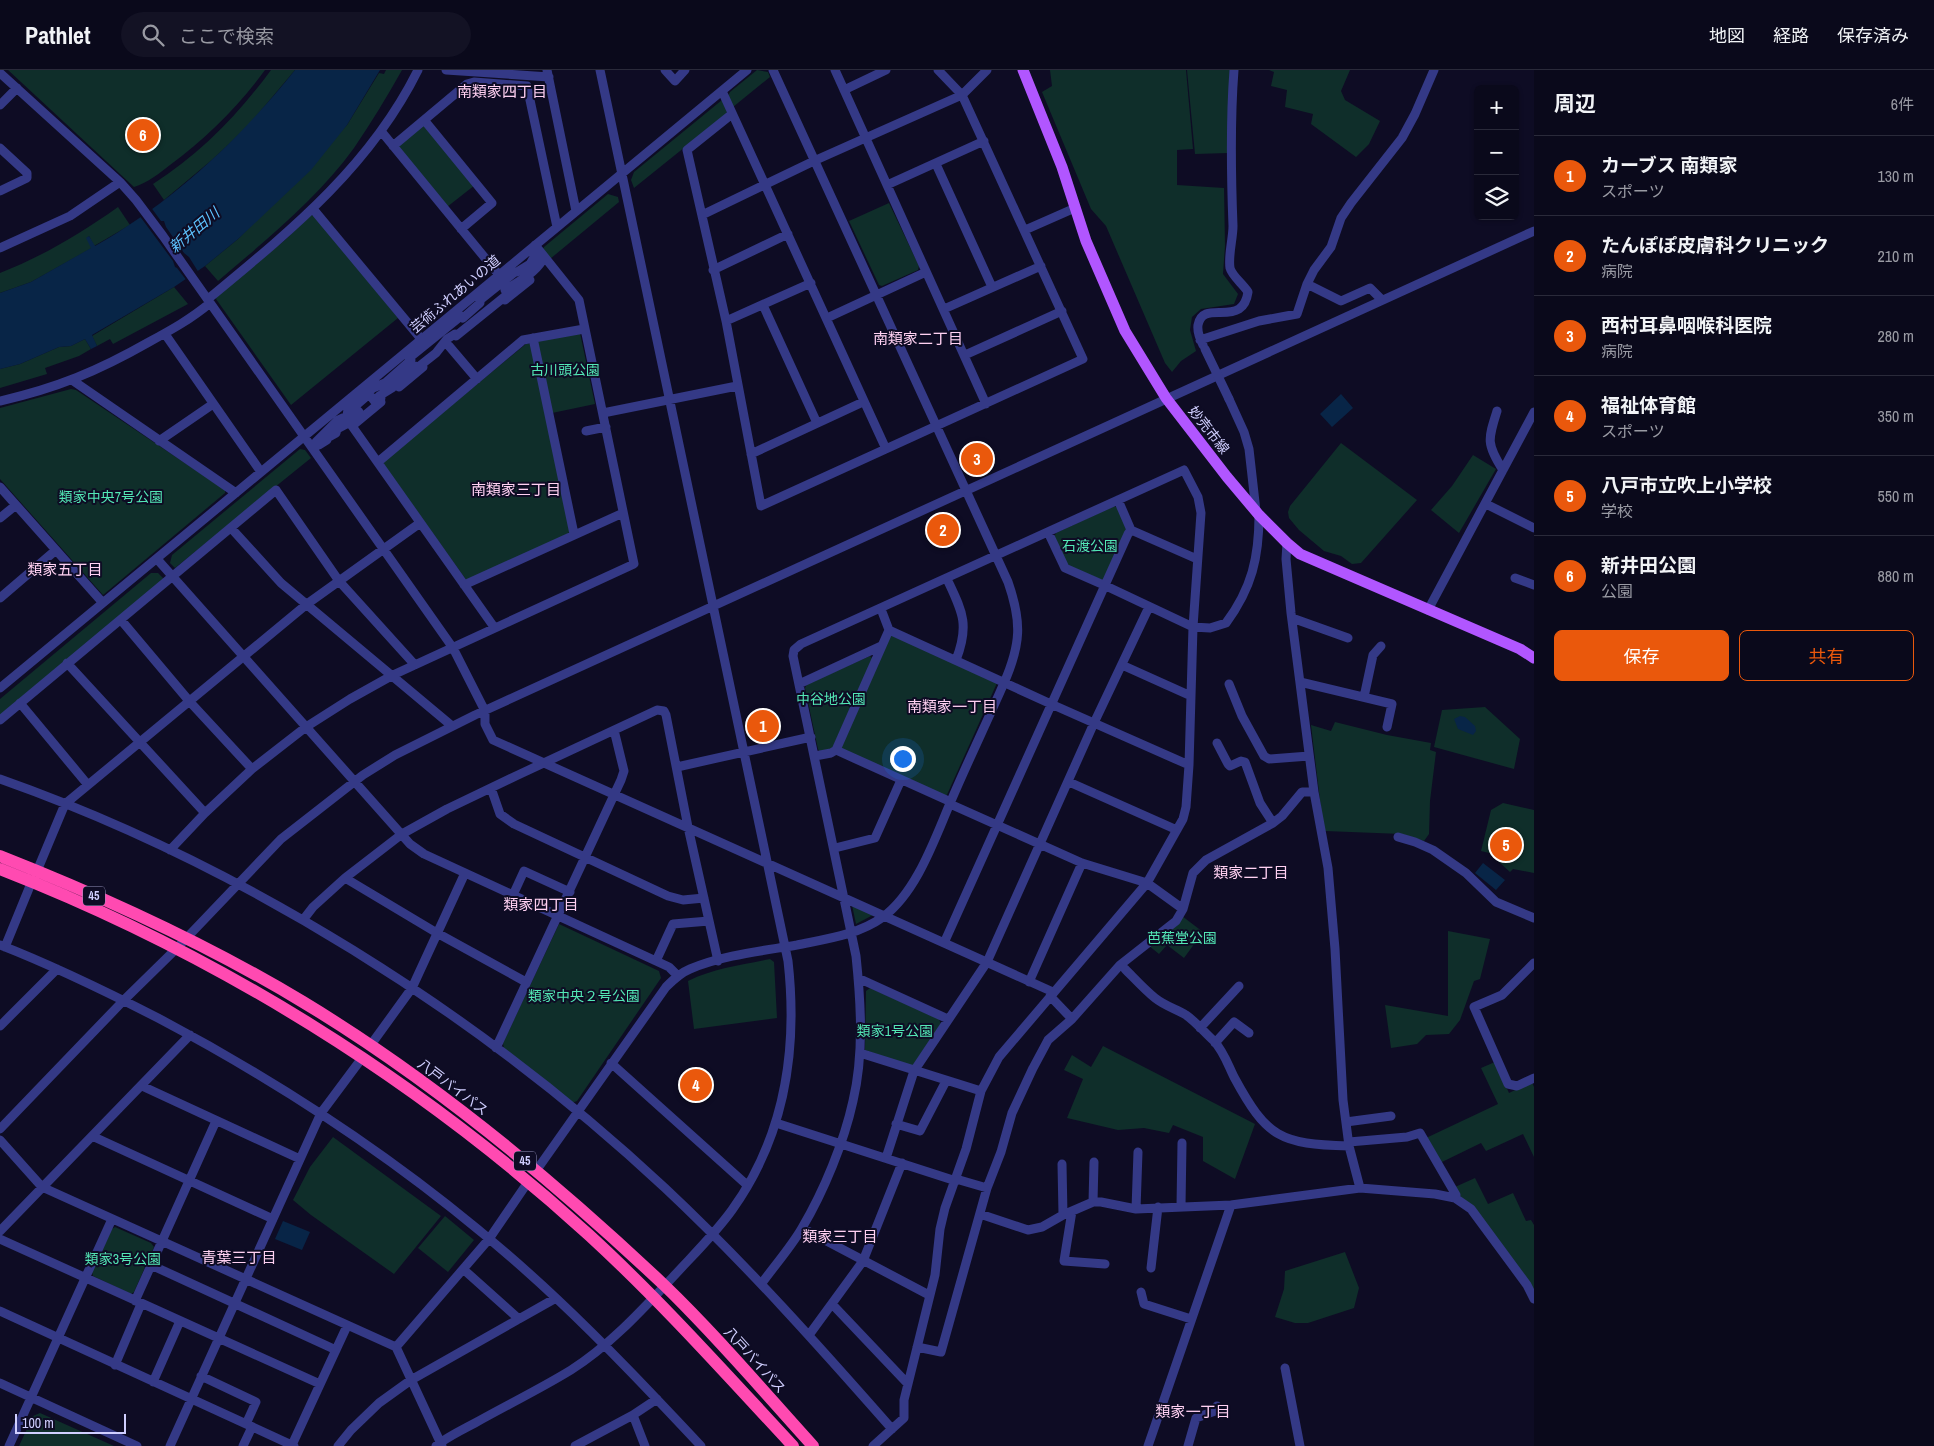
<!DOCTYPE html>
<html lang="ja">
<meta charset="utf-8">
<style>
:root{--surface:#0a091b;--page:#131224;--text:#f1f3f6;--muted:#999aa3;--line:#2a2a3a;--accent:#ea580c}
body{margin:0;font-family:"Archivo Narrow","Noto Sans JP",sans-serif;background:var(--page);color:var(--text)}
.controls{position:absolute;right:15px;top:15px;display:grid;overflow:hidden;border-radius:8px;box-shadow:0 1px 4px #0004}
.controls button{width:45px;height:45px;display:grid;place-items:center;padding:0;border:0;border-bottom:1px solid var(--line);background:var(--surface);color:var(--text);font:25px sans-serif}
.scale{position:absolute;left:15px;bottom:12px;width:111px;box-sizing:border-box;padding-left:5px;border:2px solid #d0cfff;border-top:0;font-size:14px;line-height:18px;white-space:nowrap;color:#d0cfff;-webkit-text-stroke:4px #0e0c24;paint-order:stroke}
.you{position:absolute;left:902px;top:688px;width:18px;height:18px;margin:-12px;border:4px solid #fff;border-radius:50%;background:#1a73e8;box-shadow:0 0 0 8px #1a73e833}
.badge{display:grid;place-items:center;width:32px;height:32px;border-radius:50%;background:var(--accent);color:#fff;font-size:16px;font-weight:700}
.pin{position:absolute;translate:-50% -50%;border:2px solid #fff;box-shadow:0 1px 5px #0006}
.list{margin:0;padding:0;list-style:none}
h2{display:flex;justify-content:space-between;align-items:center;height:65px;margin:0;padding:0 20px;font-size:21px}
h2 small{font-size:16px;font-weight:400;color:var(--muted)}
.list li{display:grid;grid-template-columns:32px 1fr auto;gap:15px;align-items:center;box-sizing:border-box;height:80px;padding:0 20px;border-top:1px solid var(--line)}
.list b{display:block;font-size:19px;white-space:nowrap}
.list p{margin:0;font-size:16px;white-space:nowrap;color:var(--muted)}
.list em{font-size:16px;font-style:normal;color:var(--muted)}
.actions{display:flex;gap:10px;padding:15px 20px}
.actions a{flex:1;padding:11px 0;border:1px solid var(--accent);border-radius:8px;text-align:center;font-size:18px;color:var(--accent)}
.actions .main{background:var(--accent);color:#fff}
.icon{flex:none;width:28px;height:28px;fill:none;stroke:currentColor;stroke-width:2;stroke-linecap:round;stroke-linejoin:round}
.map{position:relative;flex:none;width:1534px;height:1376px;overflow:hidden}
header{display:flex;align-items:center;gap:30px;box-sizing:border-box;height:70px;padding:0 25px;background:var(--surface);border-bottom:1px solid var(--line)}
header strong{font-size:24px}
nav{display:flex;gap:28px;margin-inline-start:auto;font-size:18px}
.search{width:350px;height:45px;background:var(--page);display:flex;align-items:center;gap:12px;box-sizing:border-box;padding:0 18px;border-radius:28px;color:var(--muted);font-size:19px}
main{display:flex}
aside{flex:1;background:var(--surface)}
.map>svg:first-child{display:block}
.green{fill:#0f2e2a}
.water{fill:#082547}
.pier{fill:#0e0c24}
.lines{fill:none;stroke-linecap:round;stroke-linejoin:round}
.minor{stroke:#343986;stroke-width:9}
.major{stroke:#b156ff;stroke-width:11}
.highway{stroke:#ff4ab1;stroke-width:12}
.minor-bridge{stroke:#343986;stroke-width:9}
.labels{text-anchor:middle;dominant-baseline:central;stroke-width:4;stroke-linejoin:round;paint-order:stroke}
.shield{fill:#0e0c24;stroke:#9694bd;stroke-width:1}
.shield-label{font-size:12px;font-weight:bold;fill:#d0cfff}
.street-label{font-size:14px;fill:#d0cfff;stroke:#0e0c24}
.park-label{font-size:14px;fill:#53e7b5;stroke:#0e0c24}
.neighbourhood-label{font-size:15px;fill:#ffd1f2;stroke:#0e0c24}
.water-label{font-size:15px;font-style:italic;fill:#5dc3ff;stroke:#0e0c24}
</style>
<header>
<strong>Pathlet</strong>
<div class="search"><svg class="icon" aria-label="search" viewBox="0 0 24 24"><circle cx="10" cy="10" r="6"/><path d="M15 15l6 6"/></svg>ここで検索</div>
<nav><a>地図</a><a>経路</a><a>保存済み</a></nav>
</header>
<main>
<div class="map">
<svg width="1534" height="1376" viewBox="0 0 1534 1376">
<rect width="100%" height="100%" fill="#0e0c24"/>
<path class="green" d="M8,0H265C238,37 206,68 170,95C160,103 147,113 134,117Z
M271,0H295L247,57L213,89L164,130L153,114C200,84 238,45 271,0Z
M386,0H402C387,27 371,53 354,78C317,129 266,170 218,211L205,196L238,169L347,55L379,3L384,4Z
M757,0L768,2L770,7L733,37L728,26L730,22Z
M1050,0H1186L1193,79L1177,80V115L1224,118L1225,176L1223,204L1238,224L1234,234L1201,239L1192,247L1190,260L1196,281L1181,291L1172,302L1165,293L1106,156L1091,139L1042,22L1052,16Z
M1187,0H1230L1228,83L1195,84Z
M1269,0H1350L1341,21L1345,30L1380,51L1369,74L1356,87L1311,54L1313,44L1285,37L1287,20L1271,16L1274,2Z
M722,30L727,41L726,44L634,118L631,110L634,102Z
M424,53L475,115L447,137L396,77Z
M608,124L618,127L619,132L550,189L542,181L544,177Z
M889,133L919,196L918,200L882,216L879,215L849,151Z
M118,137L130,155L94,176L89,166L87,168L92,178L31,212L0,223V203C43,186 80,164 118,137Z
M311,145L315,146L398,248L291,335L216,229L217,226L285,170Z
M174,217L188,234L113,274L110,269L97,276L92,266Z
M580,263L595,334L552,343L537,273L539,270Z
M85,269L91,279L79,286L45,298L47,304L0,318V299L20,294L59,277L71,276Z
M527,273L531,274L570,460L568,464L467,511L383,394L384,391Z
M71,319L76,320L225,420V423L103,525L0,409V338Z
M1341,373L1417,430L1361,493L1352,494L1341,486L1324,481L1299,460L1289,448L1288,442L1290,436Z
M300,379L305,380L311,388L175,498L170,493L172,485Z
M1473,385L1496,399L1459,463L1431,440L1452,416Z
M1114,436L1118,438L1127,459L1106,508L1102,510L1068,496L1054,467L1056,463Z
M151,503H158L164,509L0,645V629Z
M890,563L997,613L946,727L839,678Z
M870,586L873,589L833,677L831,680L820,682L818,679L805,618L807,614Z
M1485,637L1520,669L1514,699L1434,677L1442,640Z
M1335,652L1387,665L1431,673L1430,680L1436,682L1430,731L1429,764L1424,771L1402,764L1325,761L1322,747L1311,655L1331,661Z
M1503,733L1534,740V803L1513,799L1510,802L1489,783L1481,781L1491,740Z
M852,835L873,845L856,854Z
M1182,846L1203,862L1184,888L1167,875L1159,884L1148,875Z
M559,854L659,901L661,908L577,1031L572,1033L504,979L503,973Z
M1448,861L1490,869L1480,909L1474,911L1460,950L1449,964L1426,965L1417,974L1391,978L1385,935L1448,946Z
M770,889L774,892L777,948L694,959L688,911C714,898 742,895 770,889Z
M870,918L939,949L941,954L913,995L909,996L865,980L866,921Z
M1103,976L1255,1054L1235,1109L1203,1091V1067L1173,1055L1169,1063L1144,1058L1118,1060L1067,1048L1083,1009L1064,1000L1072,985L1091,997Z
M1495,992L1509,1023L1532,1012L1534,1017V1087L1523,1064L1486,1081L1481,1073L1442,1092L1438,1091L1426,1068L1498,1034L1481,998Z
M333,1067L441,1146L394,1204L311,1145L293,1130L310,1097Z
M1475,1108L1488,1134L1513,1123L1526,1151L1531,1150L1534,1155V1221L1459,1126L1455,1117Z
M445,1146L474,1170L448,1202L418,1178Z
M115,1157L151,1173L154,1177L134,1222L131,1224L93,1206L92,1202L112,1159Z
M1345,1182L1359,1218L1354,1238L1308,1253H1295L1275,1247L1284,1219L1285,1201Z
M40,1343L114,1376H19L33,1346Z"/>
<path class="water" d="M295,0H380L347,55L311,100L238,169L205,196L174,217L92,265L97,276L91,279L85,269L71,276L59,277L20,294L0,299V223L31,212L91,178L86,168L89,166L95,176C173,132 239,70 295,0Z
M1341,324L1353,338L1332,357L1320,344Z
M1460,646L1465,647L1475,656L1476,661L1473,665L1458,659L1454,649Z
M1483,793L1505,810L1496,820L1475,803Z
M283,1151L310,1162L302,1180L275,1169Z"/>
<path class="pier" d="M150,136L161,151H164L166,157L184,183L189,187L199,203L187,211L177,198L175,197L173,191L139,145Z"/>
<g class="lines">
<path class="minor" d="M446,0L549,7
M547,0L576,141
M665,0L675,11L685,0
M835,0L986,334
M0,3L120,112L136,130L163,166L453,578L485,641V654L493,670L1053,922
M844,20L886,0
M722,21L886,379
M0,35L17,18
M732,44L687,80L726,251L761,436L1083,289L962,25L938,0
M425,51L492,133L461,159
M381,61L499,205
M393,76L467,14L474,12L527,16L557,157
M0,78L27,103V108L0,121
M936,94L992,217
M887,115L984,71
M313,139L422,270
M702,145L816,90L962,25L987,0
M1025,160L1075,138
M0,178L70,146L120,112
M536,184L542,191C534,204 518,212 505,220L508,224L456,266L455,264L447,269L436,283L417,298L415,296L410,298L392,318L379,326L381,328L376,333L369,324L354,337L359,342L353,347L352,351L337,359L336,363L327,368V370L319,375L316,372L338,350L347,346L348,339L373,318L385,313L411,290L409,288L461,246L463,248L480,233V230L515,202H517L530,194Z
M713,200L788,164
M1307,214L1341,231L1370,218L1382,230
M208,229C289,162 370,97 418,0
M505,230L530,210
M763,235L817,353
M944,239L1041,196
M827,248L926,202
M726,251L811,213
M165,264L261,402
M533,268L574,464
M1200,270L1259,251L1297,244L1307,214L1314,200L1331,177L1341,148L1351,133L1402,68L1415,44L1434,0
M1203,275C1200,269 1197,262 1198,255C1202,234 1225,248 1239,239C1245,235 1247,229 1248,222C1243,214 1232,206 1230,198C1228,185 1233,169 1233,156C1231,104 1230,52 1234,0
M449,276L477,309
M965,285L1062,241
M72,310L236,423
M399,317L423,297
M1229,329L1244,362L1249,379L1256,441
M0,331C57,318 98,301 149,272C171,260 191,249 210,233
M381,332L352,356L494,557
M1497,341C1488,369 1486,374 1503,400
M603,343L737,316
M586,361L606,357
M159,371L213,334
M751,384L863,332
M378,392L523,270L584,259
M0,417L103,533
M1118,430L1131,460L1197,489
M1486,434L1534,458
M0,448L16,435
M231,458L281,513L452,656
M1048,462L1065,498L1106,516L1193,557L1210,558L1226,553C1252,518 1259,487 1259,445
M1287,473L1286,489L1291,543L1314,722L1328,798L1335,879L1343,1030L1349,1076L1360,1118
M157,489L410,774L424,784L669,897L678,906
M1515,508L1534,515
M947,509C962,541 970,554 956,590
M464,515L623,443
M0,528L56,480
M881,539L889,560
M1428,540L1534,342
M1292,548L1348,568
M121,550L190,632L252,699
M67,593L205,743
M1122,595L1191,626
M1300,612L1392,634L1387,657
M799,614L881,576
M1229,614L1242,646L1264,686L1269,689L1309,686
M0,618L747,0
M1364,627L1373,585L1381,576
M20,633L88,715
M0,650L276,420L339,511L415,595
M1217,673L1228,694L1230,696L1241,691L1245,692L1260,733L1273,753
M815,686L831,683L836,680
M677,697L811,667
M0,709C241,794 479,944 665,1118C746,1194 819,1276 892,1359
M1069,712L1177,760
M491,718L500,744L514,754L668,826L683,830L704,828
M951,732L836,680L889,560L1051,634L1189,695
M950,734L1082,793L1147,813L1183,839
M1398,767L1415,772L1433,780L1466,803L1496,832L1534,848
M835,778L875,768L901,710
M170,780L205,743L252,699L306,657L350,629L393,605L634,494L579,230L535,175
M37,801L65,734L307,534L420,453
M345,808L437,863L526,912
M513,825L524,801L570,822
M303,850L313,837L345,808L402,764L447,739L518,705L657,640L664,641L666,645L688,757L718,891
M944,873L1128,464L1131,460
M0,875C54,896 107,922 158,948C302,1024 439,1118 557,1229C607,1276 654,1326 701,1376
M5,877L32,811
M656,891L673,854L709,851
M1534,893L1502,925L1474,937L1508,1014L1517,1016L1534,1008
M1125,899C1135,909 1145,920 1155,928C1165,936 1176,939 1186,945C1196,952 1205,963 1214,971C1224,982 1228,995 1234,1007C1267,1068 1280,1074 1349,1076
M858,908L948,949
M1029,912L1082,793
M1050,926L1072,949
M0,956L57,899
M1200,958L1239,916
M1215,973L1234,952L1249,963
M370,976L412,918L465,803
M496,978L621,710L624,701L614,660
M860,983L981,1021
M611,993L747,1115
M142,1016L300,1089
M1346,1052L1391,1046
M776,1053L956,1111
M896,1054L920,1061L946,1011
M0,1059L124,930L177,878L281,769L363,705L395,685L475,645L1534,161
M92,1066L273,1149
M0,1070L42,1117L396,1277L442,1376
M1349,1072L1407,1067L1420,1063L1456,1125L1455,1128
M886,1088L914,1001L987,892L1094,653L1149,537
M1062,1094L1063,1145
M536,1101L666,917C673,910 680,903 690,899C723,885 762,881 797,875C826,869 858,865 883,847C917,822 935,768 951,731C968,691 987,652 1004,613C1021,574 1022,552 1008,512L773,0
M956,1109L987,1118
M1093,1132L1094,1092
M1181,1136L1182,1073
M1136,1139L1138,1082
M1072,1141L1064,1191L1105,1194
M980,1144L1028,1160L1042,1157L1063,1145L1093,1132H1101L1136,1139L1231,1135L1360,1118L1435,1124L1455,1128L1471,1139L1527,1215L1534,1229
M802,1158L929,1225
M0,1161L190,965
M0,1169L320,1314
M151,1195L336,1280
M1151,1198L1158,1137
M463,1199L519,1249
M762,1213C775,1195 791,1177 802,1158C824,1121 844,1072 853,1031C864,984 861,934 856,886L793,586L794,580L801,574L1184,400L1198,427L1201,443L1193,557L1189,695L1186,737L1183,749L1147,813L999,987L981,1021L966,1079L945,1138L940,1159L935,1205L904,1330V1348L873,1376
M1141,1222L1144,1234L1191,1249
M135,1231L216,1051
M832,1234L907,1313
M0,1241L294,1376
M809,1265L863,1191L902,1093
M396,1277L489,1169L528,1112
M917,1277L941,1282L987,1118L1001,1082L1012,1043L1033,998L1048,970L1072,949L1120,895L1176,851L1183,839L1193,803L1206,790L1273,753L1282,746L1302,722H1314
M115,1295L141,1234
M1285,1298L1300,1376
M201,1306L256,1332L246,1354
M153,1312L180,1251
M0,1313L137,1376
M633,1345L645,1376
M292,1375L347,1256
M9,1376L112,1149
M170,1376L321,1043L362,988
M243,1376L252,1357
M338,1376L351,1360L379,1333L411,1310L556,1228
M436,1376C447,1367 462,1360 475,1353C507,1335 540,1319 571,1300C609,1276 641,1241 672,1208C692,1186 714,1165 732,1140C785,1066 798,980 788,891L600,0
M575,1376L633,1345L657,1329
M1148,1376L1231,1135
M1188,1376L1196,1348L1215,1341L1217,1336"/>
<path class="major" d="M1023,0L1062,97L1086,171L1125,261L1166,328L1227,407L1259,445L1287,473L1300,484L1520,579L1534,588"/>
<path class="highway" d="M0,786C104,827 207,874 303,932C434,1011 553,1110 664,1215C716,1265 764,1322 813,1376
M0,799C216,883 418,1009 589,1165C661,1231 726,1304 793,1376"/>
<path class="minor-bridge" d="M1205,279L1229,329"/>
</g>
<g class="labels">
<g class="shield">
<rect x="83" y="816.5" width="22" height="19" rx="4"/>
<rect x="514" y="1081.5" width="22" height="19" rx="4"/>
</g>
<g class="shield-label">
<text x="94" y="826">45</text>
<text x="525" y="1091">45</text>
</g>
<g class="street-label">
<text transform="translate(455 224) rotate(-40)">芸術ふれあいの道</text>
<text transform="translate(1209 360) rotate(52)">妙売市線</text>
<text transform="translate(453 1017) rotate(37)">八戸バイパス</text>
<text transform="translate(755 1290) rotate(48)">八戸バイパス</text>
</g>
<g class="park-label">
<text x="565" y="300">古川頭公園</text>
<text x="111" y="427">類家中央7号公園</text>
<text x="1090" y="476">石渡公園</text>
<text x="831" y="629">中谷地公園</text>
<text x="1182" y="868">芭蕉堂公園</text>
<text x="584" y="926">類家中央２号公園</text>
<text x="895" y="961">類家1号公園</text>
<text x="123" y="1189">類家3号公園</text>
</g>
<g class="neighbourhood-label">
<text x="502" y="21">南類家四丁目</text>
<text x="918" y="268">南類家二丁目</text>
<text x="516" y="419">南類家三丁目</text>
<text x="65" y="499">類家五丁目</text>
<text x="952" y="636">南類家一丁目</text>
<text x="1251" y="802">類家二丁目</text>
<text x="541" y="834">類家四丁目</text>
<text x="840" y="1166">類家三丁目</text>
<text x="239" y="1187">青葉三丁目</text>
<text x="1193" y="1341">類家一丁目</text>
</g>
<g class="water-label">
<text transform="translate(194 160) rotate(-40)">新井田川</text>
</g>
</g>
</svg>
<div class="controls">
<button>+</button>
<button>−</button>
<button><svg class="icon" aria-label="layers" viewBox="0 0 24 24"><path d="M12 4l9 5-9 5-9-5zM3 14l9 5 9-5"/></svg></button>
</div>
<div class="scale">100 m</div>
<div class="you"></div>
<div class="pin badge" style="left:763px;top:656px">1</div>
<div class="pin badge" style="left:943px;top:460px">2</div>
<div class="pin badge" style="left:977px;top:389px">3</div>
<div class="pin badge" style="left:696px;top:1015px">4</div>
<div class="pin badge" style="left:1506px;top:775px">5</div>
<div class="pin badge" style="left:143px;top:65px">6</div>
</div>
<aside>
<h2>周辺<small>6件</small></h2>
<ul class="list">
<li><span class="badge">1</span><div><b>カーブス 南類家</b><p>スポーツ</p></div><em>130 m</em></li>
<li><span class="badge">2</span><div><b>たんぽぽ皮膚科クリニック</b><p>病院</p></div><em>210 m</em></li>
<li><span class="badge">3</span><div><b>西村耳鼻咽喉科医院</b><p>病院</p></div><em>280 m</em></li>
<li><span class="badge">4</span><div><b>福祉体育館</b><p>スポーツ</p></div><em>350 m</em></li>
<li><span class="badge">5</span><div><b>八戸市立吹上小学校</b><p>学校</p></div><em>550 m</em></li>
<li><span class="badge">6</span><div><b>新井田公園</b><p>公園</p></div><em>880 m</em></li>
</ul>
<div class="actions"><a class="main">保存</a><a>共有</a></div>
</aside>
</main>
